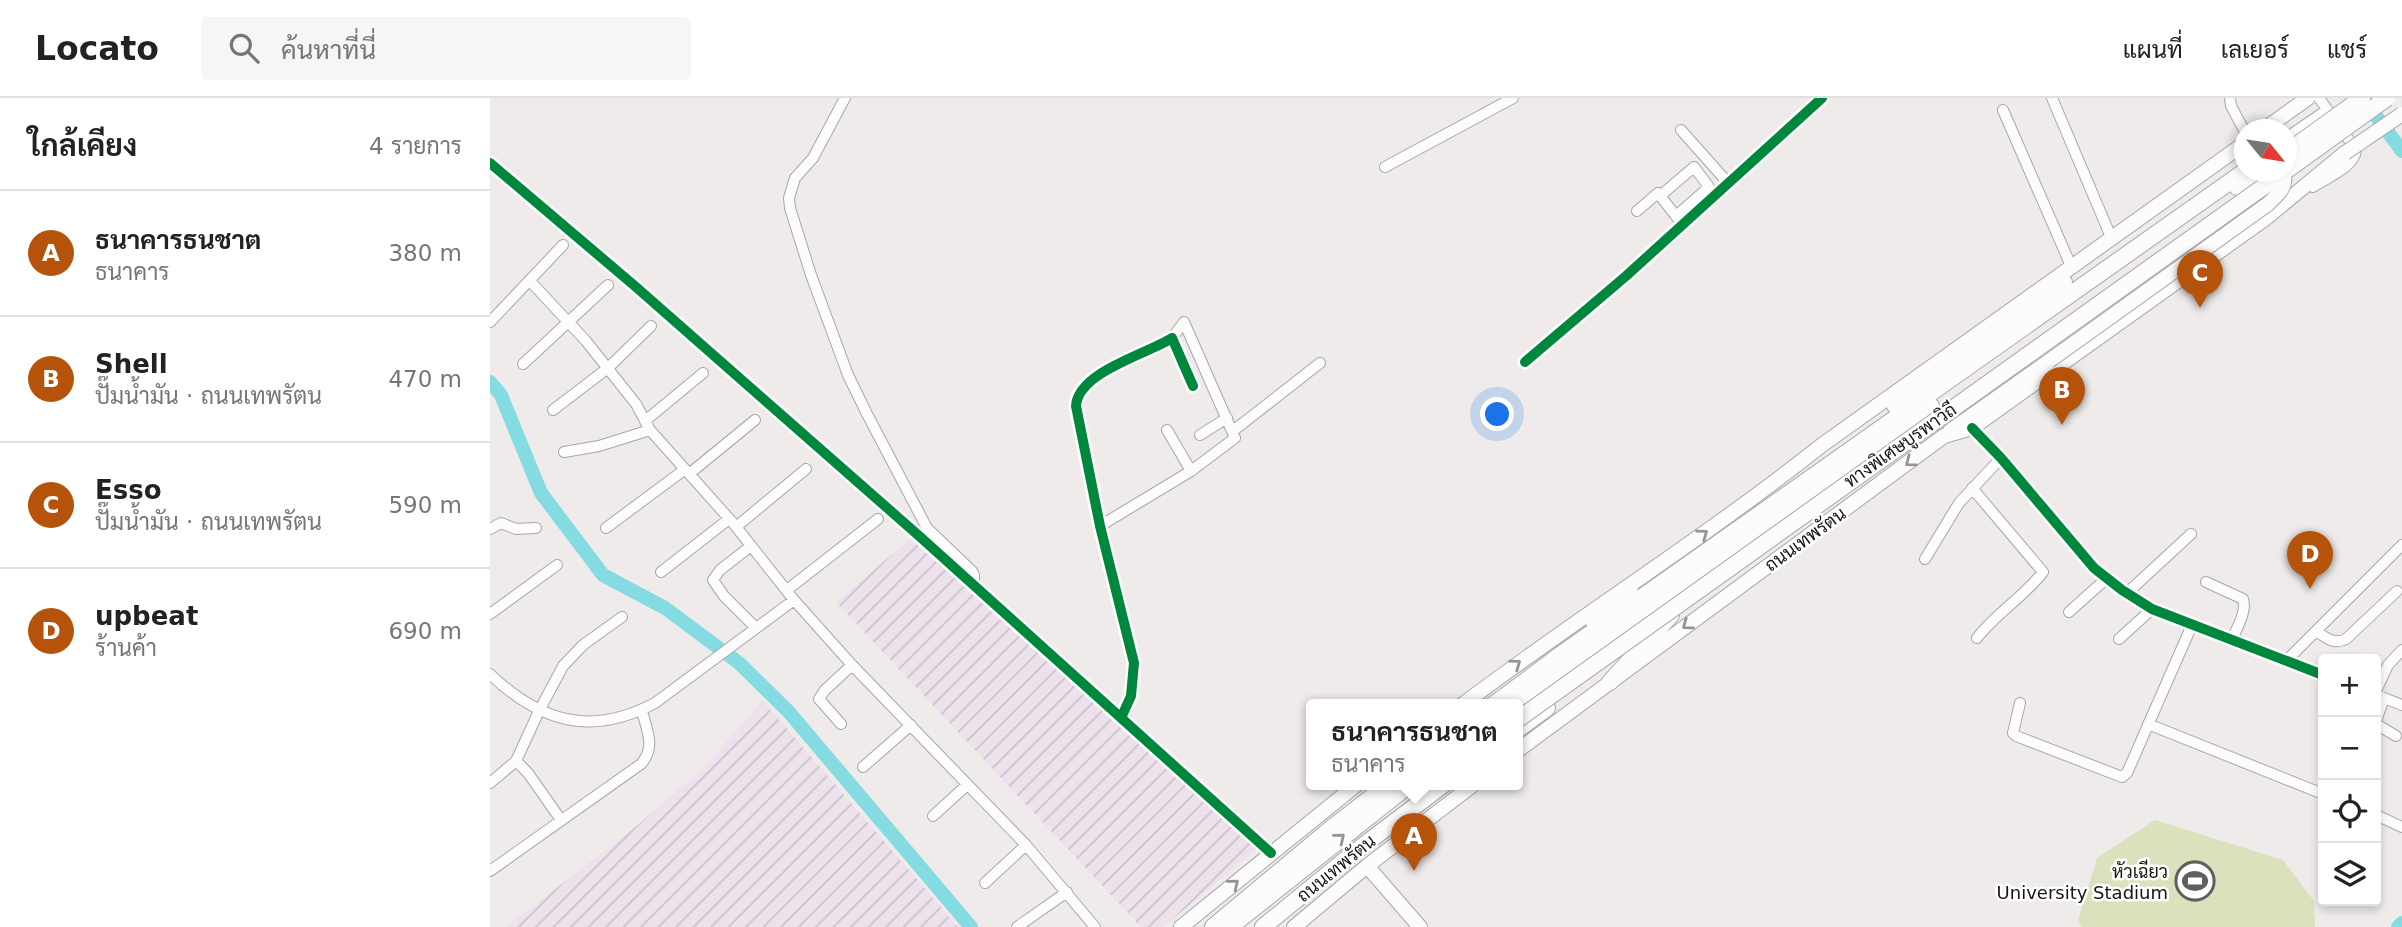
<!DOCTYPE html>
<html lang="th">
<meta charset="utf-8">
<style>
:root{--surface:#fff;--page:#f6f6f6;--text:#222;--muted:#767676;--line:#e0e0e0;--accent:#b45309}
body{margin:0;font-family:"DejaVu Sans",Sarabun,sans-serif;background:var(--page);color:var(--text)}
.controls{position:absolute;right:21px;bottom:21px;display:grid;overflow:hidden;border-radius:7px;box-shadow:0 4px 10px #0003}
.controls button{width:63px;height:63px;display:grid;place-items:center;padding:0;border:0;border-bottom:2px solid var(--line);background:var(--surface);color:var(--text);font:35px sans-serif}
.compass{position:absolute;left:1744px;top:21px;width:63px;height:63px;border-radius:50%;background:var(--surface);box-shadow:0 4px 10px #0003;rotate:120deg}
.you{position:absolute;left:1008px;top:317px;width:24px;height:24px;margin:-18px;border:5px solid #fff;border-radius:50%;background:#1a73e8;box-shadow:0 0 0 10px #1a73e833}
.badge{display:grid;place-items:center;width:46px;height:46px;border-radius:50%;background:var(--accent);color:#fff;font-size:23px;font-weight:700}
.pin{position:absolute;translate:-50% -58px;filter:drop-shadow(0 2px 4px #0008)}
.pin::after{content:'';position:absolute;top:37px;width:24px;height:21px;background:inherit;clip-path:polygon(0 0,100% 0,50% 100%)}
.popup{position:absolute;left:816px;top:601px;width:217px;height:91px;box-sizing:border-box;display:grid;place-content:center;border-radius:7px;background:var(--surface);filter:drop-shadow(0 2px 5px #0005);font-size:23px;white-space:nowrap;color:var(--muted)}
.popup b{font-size:26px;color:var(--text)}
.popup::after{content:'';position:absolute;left:50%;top:100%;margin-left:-14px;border:14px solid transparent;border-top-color:var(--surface)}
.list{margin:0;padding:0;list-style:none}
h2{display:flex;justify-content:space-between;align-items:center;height:91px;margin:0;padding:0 28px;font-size:30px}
h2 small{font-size:23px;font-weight:400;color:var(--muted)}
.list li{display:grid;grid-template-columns:46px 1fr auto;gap:21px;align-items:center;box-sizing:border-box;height:126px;padding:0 28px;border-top:2px solid var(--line)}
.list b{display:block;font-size:26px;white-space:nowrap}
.list p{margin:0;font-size:23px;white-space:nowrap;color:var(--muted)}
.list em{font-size:23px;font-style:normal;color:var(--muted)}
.icon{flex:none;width:38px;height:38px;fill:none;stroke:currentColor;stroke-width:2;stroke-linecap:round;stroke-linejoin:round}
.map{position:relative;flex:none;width:1912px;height:829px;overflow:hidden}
header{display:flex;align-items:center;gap:42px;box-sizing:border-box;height:98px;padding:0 35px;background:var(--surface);border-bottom:2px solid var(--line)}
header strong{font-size:33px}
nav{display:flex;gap:38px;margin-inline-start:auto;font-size:24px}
.search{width:490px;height:63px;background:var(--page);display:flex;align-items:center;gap:18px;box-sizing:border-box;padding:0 24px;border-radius:7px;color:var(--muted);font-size:26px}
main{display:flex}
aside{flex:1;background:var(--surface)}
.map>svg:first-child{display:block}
.industrial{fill:url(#industrial-furrows)}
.pitch{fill:#dae1bc}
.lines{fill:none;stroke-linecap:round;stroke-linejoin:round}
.river{stroke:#84dce2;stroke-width:14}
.minor-casing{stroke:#a9a6a5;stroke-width:12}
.major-casing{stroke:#a9a6a5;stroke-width:16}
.highway-casing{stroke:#a9a6a5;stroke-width:18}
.minor{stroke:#fcfcfc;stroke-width:10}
.major{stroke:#fcfcfc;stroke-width:14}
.highway{stroke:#fcfcfc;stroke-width:16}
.major-bridge-casing{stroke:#a9a6a5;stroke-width:16;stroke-linecap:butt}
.highway-bridge-casing{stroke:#a9a6a5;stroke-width:18;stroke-linecap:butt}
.major-bridge{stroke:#fcfcfc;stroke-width:14}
.highway-bridge{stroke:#fcfcfc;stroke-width:16}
.cycleway-casing{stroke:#fff;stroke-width:15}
.cycleway{stroke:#00873e;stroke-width:10}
.oneway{stroke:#949493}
.labels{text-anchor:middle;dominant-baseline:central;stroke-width:5;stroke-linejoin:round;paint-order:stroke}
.street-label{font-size:18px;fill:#151413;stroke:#fff}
.poi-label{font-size:18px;fill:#151413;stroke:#fff;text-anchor:end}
</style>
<header>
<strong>Locato</strong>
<div class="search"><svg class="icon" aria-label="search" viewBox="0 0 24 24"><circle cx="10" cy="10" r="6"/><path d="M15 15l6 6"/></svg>ค้นหาที่นี่</div>
<nav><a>แผนที่</a><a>เลเยอร์</a><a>แชร์</a></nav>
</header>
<main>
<aside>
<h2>ใกล้เคียง<small>4 รายการ</small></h2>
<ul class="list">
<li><span class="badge">A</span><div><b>ธนาคารธนชาต</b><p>ธนาคาร</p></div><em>380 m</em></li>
<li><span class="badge">B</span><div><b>Shell</b><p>ปั๊มน้ำมัน · ถนนเทพรัตน</p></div><em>470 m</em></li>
<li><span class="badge">C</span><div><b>Esso</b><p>ปั๊มน้ำมัน · ถนนเทพรัตน</p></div><em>590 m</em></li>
<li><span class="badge">D</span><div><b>upbeat</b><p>ร้านค้า</p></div><em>690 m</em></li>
</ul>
</aside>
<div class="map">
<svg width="1912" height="829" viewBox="0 0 1912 829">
<defs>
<pattern id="industrial-furrows" width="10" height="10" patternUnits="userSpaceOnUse" patternTransform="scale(1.75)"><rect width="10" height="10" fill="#ede2ec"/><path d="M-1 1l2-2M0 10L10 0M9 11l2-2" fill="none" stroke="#cac1ca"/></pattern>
</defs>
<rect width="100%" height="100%" fill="#eeebea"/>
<path class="industrial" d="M424,438L772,747L673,829H651L346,504Z
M273,603L468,829H16L143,731L212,671Z"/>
<path class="pitch" d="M1665,722L1793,762L1824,803L1825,829H1592L1588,823L1607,760Z"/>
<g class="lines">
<path class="river" d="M1875,3L1912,53
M0,284L11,297L51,395L113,477L175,510L249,565L298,613L481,829
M1908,829L1912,825"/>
<g class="minor-casing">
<path id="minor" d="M355,0L323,60L305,80L299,100L300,110L321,177L358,277L377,316L437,430L482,473L484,477V486
M1562,0L1621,139
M1740,0L1741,8L1755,34
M1513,12L1581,168
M1191,32L1239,86
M0,65L146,189L428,437L781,755
M895,69L1023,0
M1823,89C1836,80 1865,69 1866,52L1829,0
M1170,98L1204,69L1219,89L1186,118
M1147,113L1168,95L1189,122
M40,183L96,243L146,306L160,332L243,425L304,502L362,567L536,747L605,829
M0,224L73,147
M1035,264L1136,178L1332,0
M33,266L118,187
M63,312L118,270L161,228
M155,323L213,275
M1482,330L1511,360L1604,470L1632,492L1662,511L1833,577
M677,332L701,373
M743,333L830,265
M710,337L737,320
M74,354L109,348L160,332
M199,376L265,322
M1482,390L1553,474C1534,499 1506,515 1487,540
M610,428L701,373L745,340L694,224L682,240
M246,429L316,371
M116,430L194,372
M0,431L11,425L26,431L46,430
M261,448L230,472L223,482L234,498L266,530
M1435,461L1469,405L1511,360
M171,474L239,421
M1716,484L1753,501C1757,514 1747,529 1742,542
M297,492L388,421
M1637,495L1701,436
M1579,514L1617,480
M0,516L67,467
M1826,533C1836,540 1844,547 1856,541L1907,493
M1629,541L1662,511
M1796,563L1912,447
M0,576C50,624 101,639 165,605L304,502
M1886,593L1898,567L1912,552
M1886,597L1912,607
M1530,605L1523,635L1526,638L1632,679L1637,675L1702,527
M631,620L641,598L644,565L610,428L586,308C588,274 655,257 682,240L703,288
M1886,623L1894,600
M351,626L329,601L335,592L362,567
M1658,626L1833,696
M1886,626L1906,638
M26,663L38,675L71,722
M373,669L421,627
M0,685L26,663L49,613L73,568L93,547L132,519
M1886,717L1912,729
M443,718L477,687
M0,773L151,666C166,649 157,633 152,613
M495,785L536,747
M527,829L577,794"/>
</g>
<g class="major-casing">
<path id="major" d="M1773,32L1818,0
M1404,308L1575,184
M1460,333L1559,263
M972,607C1090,518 1216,439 1332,347L1755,45
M1027,653L1454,338L1482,330L1776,120L1855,55
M877,768L930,829
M691,829L866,687
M804,829L877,768L983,687"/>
</g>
<g class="highway-casing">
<path id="highway" d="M1797,43L1832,19
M1747,89L1769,74
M1104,524L1140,489
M1120,584L1181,517
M1003,607L1070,557L1755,73
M1025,607L1441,308
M1027,632L1057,610
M723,829L844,728L897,687
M740,829L919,687
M773,829L866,753L953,687"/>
</g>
<use href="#minor" class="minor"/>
<use href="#major" class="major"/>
<use href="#highway" class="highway"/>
<g class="major-bridge-casing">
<path id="major-bridge" d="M1855,55L1912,16
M1559,263L1778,106C1788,96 1798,89 1793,74"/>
</g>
<g class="highway-bridge-casing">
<path id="highway-bridge" d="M1797,54L1872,0
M1797,72L1897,0
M1027,622L1794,74"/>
</g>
<use href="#major-bridge" class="major-bridge"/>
<use href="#highway-bridge" class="highway-bridge"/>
<g class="cycleway-casing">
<path id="cycleway" d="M0,65L146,189L428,437L781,755
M1035,264L1136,178L1332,0
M1482,330L1511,360L1604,470L1632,492L1662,511L1833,577
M631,620L641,598L644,565L610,428L586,308C588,274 655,257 682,240L703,288"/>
</g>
<use href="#cycleway" class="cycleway"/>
</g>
<defs><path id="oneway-chevron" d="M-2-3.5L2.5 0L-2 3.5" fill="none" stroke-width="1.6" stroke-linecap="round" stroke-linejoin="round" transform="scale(1.75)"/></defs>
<g class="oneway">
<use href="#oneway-chevron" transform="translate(1420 364) rotate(143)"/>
<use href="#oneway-chevron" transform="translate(1213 436) rotate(-36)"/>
<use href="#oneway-chevron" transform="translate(1197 527) rotate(144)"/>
<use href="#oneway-chevron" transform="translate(1026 566) rotate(-36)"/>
<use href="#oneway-chevron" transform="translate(850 740) rotate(-39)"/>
<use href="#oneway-chevron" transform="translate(744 786) rotate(-39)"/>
</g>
<defs>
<g id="stadium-ring" transform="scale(2.0125)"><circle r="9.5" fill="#fff" stroke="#615f5e" stroke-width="1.5"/><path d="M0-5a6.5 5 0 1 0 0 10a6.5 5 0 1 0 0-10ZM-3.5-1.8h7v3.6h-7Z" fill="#615f5e"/></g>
</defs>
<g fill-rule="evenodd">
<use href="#stadium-ring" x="1705" y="783"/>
</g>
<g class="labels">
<g class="street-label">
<text transform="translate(1410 347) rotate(-35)">ทางพิเศษบูรพาวิถี</text>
<text transform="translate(1315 441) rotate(-36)">ถนนเทพรัตน</text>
<text transform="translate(846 770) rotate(-39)">ถนนเทพรัตน</text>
</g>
<g class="poi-label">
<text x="1678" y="773">หัวเฉียว<tspan x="1678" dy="21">University Stadium</tspan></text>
</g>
</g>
</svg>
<div class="controls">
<button>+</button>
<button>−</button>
<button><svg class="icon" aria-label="locate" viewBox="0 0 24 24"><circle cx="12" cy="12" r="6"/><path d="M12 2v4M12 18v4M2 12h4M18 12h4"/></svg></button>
<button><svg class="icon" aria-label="layers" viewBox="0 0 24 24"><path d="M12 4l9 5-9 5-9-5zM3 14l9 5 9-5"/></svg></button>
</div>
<svg class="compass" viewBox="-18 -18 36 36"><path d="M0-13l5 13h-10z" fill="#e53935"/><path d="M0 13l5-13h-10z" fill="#767676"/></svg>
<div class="you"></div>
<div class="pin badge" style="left:924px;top:773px">A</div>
<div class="popup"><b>ธนาคารธนชาต</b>ธนาคาร</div>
<div class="pin badge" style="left:1572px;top:327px">B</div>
<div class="pin badge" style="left:1710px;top:210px">C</div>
<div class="pin badge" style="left:1820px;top:491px">D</div>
</div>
</main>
